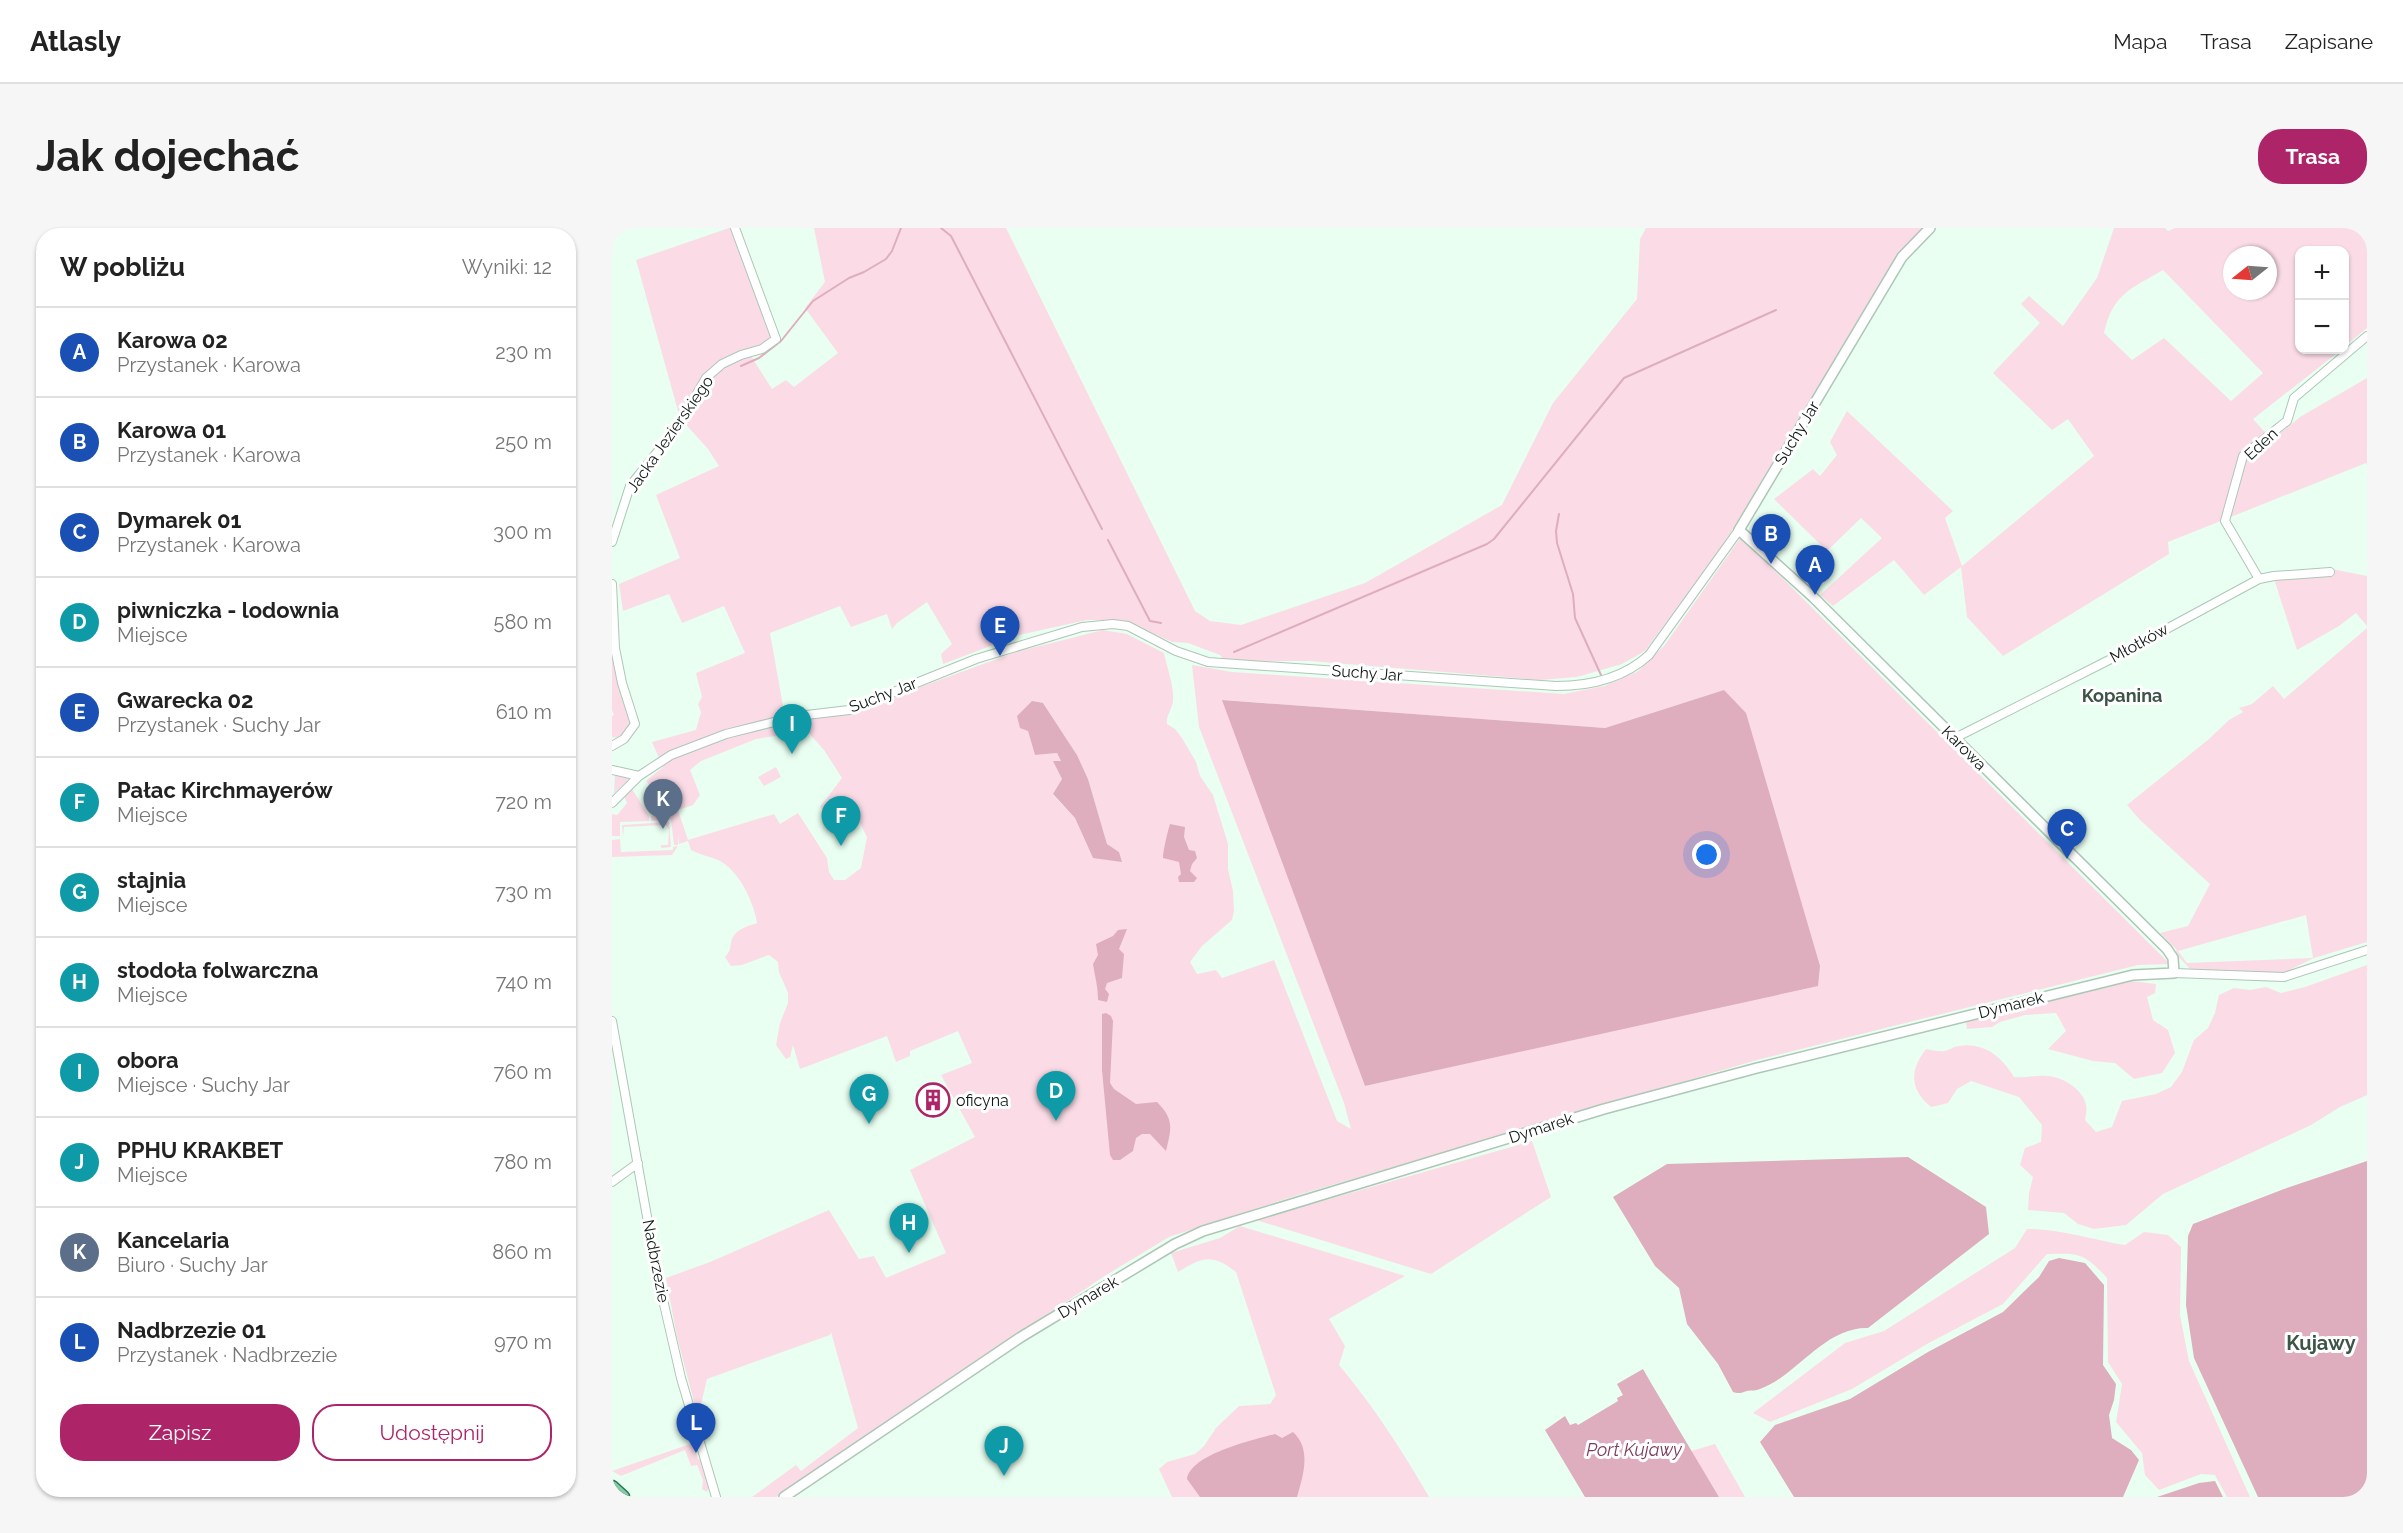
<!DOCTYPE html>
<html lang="pl">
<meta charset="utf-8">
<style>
:root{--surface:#fff;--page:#f6f6f6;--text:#222;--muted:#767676;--line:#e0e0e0;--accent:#ad2568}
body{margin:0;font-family:Raleway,sans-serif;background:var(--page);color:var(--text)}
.controls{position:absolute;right:18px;top:18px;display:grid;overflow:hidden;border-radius:12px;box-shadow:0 2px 4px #0004}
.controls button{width:54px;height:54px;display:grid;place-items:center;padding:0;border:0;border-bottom:2px solid var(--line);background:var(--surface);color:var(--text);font:30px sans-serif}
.compass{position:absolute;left:1611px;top:18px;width:54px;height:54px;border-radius:50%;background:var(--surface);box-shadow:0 2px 4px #0004;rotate:253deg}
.you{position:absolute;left:1095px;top:627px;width:21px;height:21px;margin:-15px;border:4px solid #fff;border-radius:50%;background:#1a73e8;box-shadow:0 0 0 9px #1a73e833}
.badge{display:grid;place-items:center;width:39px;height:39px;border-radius:50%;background:var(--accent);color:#fff;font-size:20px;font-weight:700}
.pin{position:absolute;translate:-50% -50px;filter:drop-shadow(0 2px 3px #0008)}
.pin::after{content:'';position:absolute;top:32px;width:21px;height:18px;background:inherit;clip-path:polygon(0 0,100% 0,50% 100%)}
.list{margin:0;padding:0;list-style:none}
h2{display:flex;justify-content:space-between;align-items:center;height:78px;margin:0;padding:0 24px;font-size:26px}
h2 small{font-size:20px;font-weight:400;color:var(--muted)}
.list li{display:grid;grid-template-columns:39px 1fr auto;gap:18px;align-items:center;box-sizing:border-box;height:90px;padding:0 24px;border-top:2px solid var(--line)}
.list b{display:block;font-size:22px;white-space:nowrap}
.list p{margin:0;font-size:20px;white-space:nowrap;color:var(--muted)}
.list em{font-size:20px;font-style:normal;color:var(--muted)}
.actions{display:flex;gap:12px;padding:18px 24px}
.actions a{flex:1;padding:14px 0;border:2px solid var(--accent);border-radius:24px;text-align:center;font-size:21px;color:var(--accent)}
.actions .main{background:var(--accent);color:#fff}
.map{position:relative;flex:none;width:1755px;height:1269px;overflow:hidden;border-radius:24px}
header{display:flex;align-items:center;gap:36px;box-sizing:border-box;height:84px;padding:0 30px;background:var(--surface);border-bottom:2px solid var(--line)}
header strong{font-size:28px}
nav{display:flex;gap:33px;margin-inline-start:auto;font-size:21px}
.intro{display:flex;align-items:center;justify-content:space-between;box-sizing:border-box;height:144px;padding:0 36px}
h1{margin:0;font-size:42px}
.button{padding:15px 27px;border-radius:24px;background:var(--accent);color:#fff;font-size:21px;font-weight:700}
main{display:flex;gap:36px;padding:0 36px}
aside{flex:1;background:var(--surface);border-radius:24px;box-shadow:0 2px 4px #0004}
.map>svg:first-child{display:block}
.green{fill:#fbdce6;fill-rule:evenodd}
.water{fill:#deadbe}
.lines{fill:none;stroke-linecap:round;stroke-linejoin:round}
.stream{stroke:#deadbe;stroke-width:2}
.minor-casing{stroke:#adc7b7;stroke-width:10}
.tertiary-casing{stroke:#adc7b7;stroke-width:12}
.primary-casing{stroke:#27754f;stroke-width:15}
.minor{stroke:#fff;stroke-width:8}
.tertiary{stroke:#fff;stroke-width:9}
.primary{stroke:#85caa9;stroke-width:12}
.labels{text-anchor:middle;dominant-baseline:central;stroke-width:6;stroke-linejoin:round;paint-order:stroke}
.street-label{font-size:16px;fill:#0f1913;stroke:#fff}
.poi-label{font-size:16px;fill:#0f1913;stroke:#fff;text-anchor:start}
.neighbourhood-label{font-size:18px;font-weight:bold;fill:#3d5547;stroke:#fff}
.water-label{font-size:18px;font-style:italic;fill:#7b3e56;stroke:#fff}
.quarter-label{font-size:20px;font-weight:bold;fill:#3d5547;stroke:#fff}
</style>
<header>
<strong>Atlasly</strong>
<nav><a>Mapa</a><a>Trasa</a><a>Zapisane</a></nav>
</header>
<div class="intro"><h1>Jak dojechać</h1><a class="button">Trasa</a></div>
<main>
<aside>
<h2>W pobliżu<small>Wyniki: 12</small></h2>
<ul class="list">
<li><span class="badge" style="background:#1a4fb4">A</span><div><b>Karowa 02</b><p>Przystanek · Karowa</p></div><em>230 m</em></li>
<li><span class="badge" style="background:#1a4fb4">B</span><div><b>Karowa 01</b><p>Przystanek · Karowa</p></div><em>250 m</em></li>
<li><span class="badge" style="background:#1a4fb4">C</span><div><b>Dymarek 01</b><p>Przystanek · Karowa</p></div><em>300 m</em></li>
<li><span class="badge" style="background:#0f9aa8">D</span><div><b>piwniczka - lodownia</b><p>Miejsce</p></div><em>580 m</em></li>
<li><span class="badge" style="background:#1a4fb4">E</span><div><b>Gwarecka 02</b><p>Przystanek · Suchy Jar</p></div><em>610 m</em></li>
<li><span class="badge" style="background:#0f9aa8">F</span><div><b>Pałac Kirchmayerów</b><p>Miejsce</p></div><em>720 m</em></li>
<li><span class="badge" style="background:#0f9aa8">G</span><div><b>stajnia</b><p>Miejsce</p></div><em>730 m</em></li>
<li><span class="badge" style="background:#0f9aa8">H</span><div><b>stodoła folwarczna</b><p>Miejsce</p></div><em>740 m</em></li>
<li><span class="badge" style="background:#0f9aa8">I</span><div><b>obora</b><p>Miejsce · Suchy Jar</p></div><em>760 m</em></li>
<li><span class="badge" style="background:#0f9aa8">J</span><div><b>PPHU KRAKBET</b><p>Miejsce</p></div><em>780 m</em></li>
<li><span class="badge" style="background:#5c6f8a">K</span><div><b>Kancelaria</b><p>Biuro · Suchy Jar</p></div><em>860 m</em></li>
<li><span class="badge" style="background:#1a4fb4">L</span><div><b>Nadbrzezie 01</b><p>Przystanek · Nadbrzezie</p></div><em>970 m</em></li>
</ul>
<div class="actions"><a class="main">Zapisz</a><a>Udostępnij</a></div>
</aside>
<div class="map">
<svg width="1755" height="1269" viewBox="0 0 1755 1269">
<rect width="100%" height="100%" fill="#e9fff1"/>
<path class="green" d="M117,0H120L162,110C135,127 116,122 92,148C86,155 82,159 81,168C98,149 113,133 139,128L160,161L174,152L182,159L226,125L193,80L213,54L202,0H394L583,383L598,393L629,397L753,355L890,277L941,175L1025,71L1028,11L1034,0H1312L1290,22L1140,272L1104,327L1033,423L1010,436L965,449L928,452L698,433H613L608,427L576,415L560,414L511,392H475L407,407L331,436L329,426L340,416L315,374L285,395L280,401L275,386L239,399L228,378L158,405L171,478L194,487L212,489L245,482L404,424L491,402L515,406L552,425C555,441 562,456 561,473C560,482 554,487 555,496L563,501L570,510L584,534L588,548L601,567L616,616V641L621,663L622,683L620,692L590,718L578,734L585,746L604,742L610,750L662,732L725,893L739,901L732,875L587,499L580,437L620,444L952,466L992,458L1025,444L1052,418L1129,309L1558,736L1526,737L1145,832L686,967L557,1009L491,1049L178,1260L164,1269H140L184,1237L189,1243L246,1200L219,1104L218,1107L95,1151L86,1189L65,1109L54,1050L98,1034L217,982L247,1031L262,1028L274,1050L334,1025L298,942L363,909L329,847L360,835L346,803L298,823V828L284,834L275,808L188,841L181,817L178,829L174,831L164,817L168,795L176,775V765L167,744L166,734L157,727L130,737L119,738L113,729C120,721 117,720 120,711C124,701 136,698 145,695C142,674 126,641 106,632C97,628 88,627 79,622L76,613L67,616L66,607V617H62L59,591L39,593V588L60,586L34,553L51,539L40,514L84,502L89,484L86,476L90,469L84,445L133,425L112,378L70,395L57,366L11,383L7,356L68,330L44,267L107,238L96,221L68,190L24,32ZM1112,462L1206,757L753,858L611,472L993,500ZM431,475L465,527L476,551L495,616L507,624L481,630L463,590L441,567L450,551L442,533H449L445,525L423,527L416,503ZM195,503L212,522L230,550L208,579L221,594L241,581L255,609L249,640L233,652H222L217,644L215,630L186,585L168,596L162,586L76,612L66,582L81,577L88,567L78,542L89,533L144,511Z
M1502,0H1553L1556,3L1563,0H1755V100L1733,118L1732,22H1688V122H1729L1641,191L1660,212L1688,189L1755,150V237L1754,235L1556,314L1557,326L1391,428L1355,389L1349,339L1312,367L1282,332L1221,378L1208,367L1270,310L1249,290L1215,323L1162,271L1201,241L1208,248L1225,227L1218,214L1235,183L1341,283L1333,290L1350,338L1482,228L1456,191L1440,202L1381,145L1428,95L1409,76L1417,68L1451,98L1485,50ZM1620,27H1656V63H1620ZM1551,42L1651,145L1619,173L1552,110L1520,132L1492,105C1501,65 1519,61 1551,42Z
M1720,341L1755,348V398L1744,385L1727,398L1685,422L1662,351L1720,348Z
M1755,400V714L1702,730L1671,745H1592L1577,740L1563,725L1565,722L1548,705L1576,698L1598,656L1528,592L1515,577L1597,511L1617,492L1631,484L1627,480L1640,476L1661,458L1672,471ZM1694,687L1701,730L1575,735L1566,723Z
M0,430H2L21,493L8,510L0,509V488L2,487L0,482Z
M164,539L169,549L152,558L146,549Z
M3,546L15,548L16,552L2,565Z
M20,561L37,588V593L8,594V608H0V586L5,587L15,575L12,568Z
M57,594L59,619L49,620V617H56L57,602L54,597L12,599L11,608L10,597Z
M8,611L9,624L61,622V619L66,618L60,627L0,629V612Z
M1755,737V867L1728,879L1699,897L1551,966L1514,997L1482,1001L1466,996L1452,985L1416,982L1417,965L1421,949L1408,937L1413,920L1429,914L1430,897L1407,869L1359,853L1345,861L1336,875L1319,879C1298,862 1297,843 1314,821C1320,822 1327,824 1333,823C1338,822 1342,818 1347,818C1372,814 1390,829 1402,849C1414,850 1424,847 1435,848C1450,848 1472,862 1474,877C1475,882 1474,887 1473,892L1484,904L1500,899L1510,873L1544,866L1559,859L1570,844L1582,812L1596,800L1603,785L1607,767L1622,760L1638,762L1654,759L1669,765L1693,759Z
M1520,753L1544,756L1543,765L1535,769L1541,792L1556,802L1563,825L1550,845L1522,851L1503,835L1481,833L1436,821L1454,803L1444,785L1413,787L1388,794L1380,799L1355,801L1354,794Z
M920,913L939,969L819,1046L644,992Z
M628,998L793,1048L717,1091L733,1118L727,1137C762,1179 790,1222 817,1269H560L547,1241L555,1234L583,1226L592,1218L604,1200L627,1178L658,1176L664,1167L624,1044C600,1025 590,1029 566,1044L559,1025L608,1010Z
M1415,1001C1449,1001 1480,1012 1513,1017L1532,1004L1556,1007L1569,1019L1568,1087L1577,1133L1638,1269H1615L1603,1247L1589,1246L1547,1262L1533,1247L1530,1225L1504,1194L1510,1156L1496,1134L1495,1050C1472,1025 1468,1025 1435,1026L1391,1076L1315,1116L1240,1161L1158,1194L1141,1185L1233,1115L1272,1103L1403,1020Z
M84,1214L82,1218L86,1231H89L97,1258L95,1264L90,1261L91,1252L85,1237L79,1238L73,1222L9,1248L0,1243Z
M1103,1216L1133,1269H1107L1079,1223Z"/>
<path class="water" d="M1112,462L1134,485L1208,738L1206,758L753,858L610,472L993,500Z
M420,473L431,475L465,527L476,551L495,616L507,624L510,634L481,630L463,590L441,566L450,551L441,533H449L445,525L423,527L416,503L408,500L405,488Z
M558,596L573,599L572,609L577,622L583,623L585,630L580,636L578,643L585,650L582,654H567L566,649L569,646L567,634L551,630C551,623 556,602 558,596Z
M515,701L507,721L512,726L510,750L495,755L493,761L497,766L495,774L486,772C486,758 483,749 481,736L486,727L484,716L501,708L506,702Z
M494,785L499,788L501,793L498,855L502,861L524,876L545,874C563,892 559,901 554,923L538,906H530L524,910L521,923L508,932H501L498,927L490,842V786Z
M1296,929L1374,979L1377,1006L1256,1100C1212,1099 1186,1147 1148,1161C1144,1163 1139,1162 1135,1163C1129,1165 1127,1166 1121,1164L1106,1136L1075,1096L1067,1060L1043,1038L1001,969L1055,936Z
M1755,933V1269H1646L1582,1130L1574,1077L1576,1008L1581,996L1672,961Z
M1447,1030L1473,1035L1492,1057L1491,1137L1504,1156L1502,1172L1497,1187L1500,1210L1519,1222L1527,1232L1511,1269H1182L1148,1214L1163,1197L1238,1171L1316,1124L1391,1084L1427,1049L1437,1033Z
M1031,1141L1039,1155L1107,1269H973L933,1202L953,1188L958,1197L964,1195L966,1197L1006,1173L1005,1170L1011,1167L1005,1156Z
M681,1204C700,1221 691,1248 685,1269H588L575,1251C579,1226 641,1212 663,1206L670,1210Z
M1603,1253L1611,1269H1545L1587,1255Z"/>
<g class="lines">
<path class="stream" d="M329,0L339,8L490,301
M129,138L147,130L169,113L201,73L237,50L252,44L274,31L280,23L289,0
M947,286L944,303L945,315L961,366L963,390L989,447
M496,312L538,393L549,395
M622,424L875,316L882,311L1012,150L1164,82"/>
<g class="minor-casing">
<path id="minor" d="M0,314L18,258L67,197L94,150L110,136L129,127L150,121L164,111L123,0
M1647,351L1613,293L1631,228L1675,193L1682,170L1755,108
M0,356L3,420L10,455L23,496L12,511L0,518
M1343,510L1497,432L1647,351L1662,348L1718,344
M0,542L27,548
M0,575L27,548L59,527L114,506L186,488L237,482L364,431L470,399L501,396L516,398L564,423L596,434L944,458C978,458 1012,450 1037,427L1127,302
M1562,745L1672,749L1755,722
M0,793L46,1050L69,1150L104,1269
M0,954L26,935"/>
</g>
<g class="tertiary-casing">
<path id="tertiary" d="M172,1269L409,1109L563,1016L591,1003L992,881L1145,840L1521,747L1562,745L1561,730L1555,721L1201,369L1127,302L1290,29L1318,0"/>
</g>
<g class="primary-casing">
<path id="primary" d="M0,1259L11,1269"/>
</g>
<use href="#minor" class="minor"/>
<use href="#tertiary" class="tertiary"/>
<use href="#primary" class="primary"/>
</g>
<defs>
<g id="building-ring" transform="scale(1.725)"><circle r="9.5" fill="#fff" stroke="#ad2568" stroke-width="1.5"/><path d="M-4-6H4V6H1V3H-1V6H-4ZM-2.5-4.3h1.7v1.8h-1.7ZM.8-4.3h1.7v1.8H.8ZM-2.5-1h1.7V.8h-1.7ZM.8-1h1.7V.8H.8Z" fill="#ad2568"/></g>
</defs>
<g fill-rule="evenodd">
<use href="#building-ring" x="321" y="872"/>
</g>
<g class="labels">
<g class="street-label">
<text transform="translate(1185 205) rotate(-59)">Suchy Jar</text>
<text transform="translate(58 206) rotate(-55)">Jacka Jezierskiego</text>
<text transform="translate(1649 216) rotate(-43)">Eden</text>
<text transform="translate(1527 415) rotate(-29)">Młotków</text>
<text transform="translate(755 445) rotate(4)">Suchy Jar</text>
<text transform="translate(271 467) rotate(-21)">Suchy Jar</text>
<text transform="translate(1352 520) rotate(45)">Karowa</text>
<text transform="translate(1399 777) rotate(-14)">Dymarek</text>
<text transform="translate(929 900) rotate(-18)">Dymarek</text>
<text transform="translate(44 1033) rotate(79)">Nadbrzezie</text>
<text transform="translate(476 1069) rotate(-31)">Dymarek</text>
</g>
<g class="poi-label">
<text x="344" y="872">oficyna</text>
</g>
<g class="neighbourhood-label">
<text x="1510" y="467">Kopanina</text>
</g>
<g class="water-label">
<text x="1022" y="1221">Port Kujawy</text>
</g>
<g class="quarter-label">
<text x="1709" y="1115">Kujawy</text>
</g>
</g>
</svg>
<div class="controls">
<button>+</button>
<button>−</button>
</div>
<svg class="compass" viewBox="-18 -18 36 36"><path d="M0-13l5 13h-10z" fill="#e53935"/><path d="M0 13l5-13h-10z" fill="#767676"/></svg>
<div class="you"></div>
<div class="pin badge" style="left:1203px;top:367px;background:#1a4fb4">A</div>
<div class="pin badge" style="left:1159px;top:336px;background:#1a4fb4">B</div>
<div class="pin badge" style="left:1455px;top:631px;background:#1a4fb4">C</div>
<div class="pin badge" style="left:444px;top:893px;background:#0f9aa8">D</div>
<div class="pin badge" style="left:388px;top:428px;background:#1a4fb4">E</div>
<div class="pin badge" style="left:229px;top:618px;background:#0f9aa8">F</div>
<div class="pin badge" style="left:257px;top:896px;background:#0f9aa8">G</div>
<div class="pin badge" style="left:297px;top:1025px;background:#0f9aa8">H</div>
<div class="pin badge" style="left:180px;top:526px;background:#0f9aa8">I</div>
<div class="pin badge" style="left:392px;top:1248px;background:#0f9aa8">J</div>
<div class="pin badge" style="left:51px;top:601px;background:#5c6f8a">K</div>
<div class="pin badge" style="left:84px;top:1225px;background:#1a4fb4">L</div>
</div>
</main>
